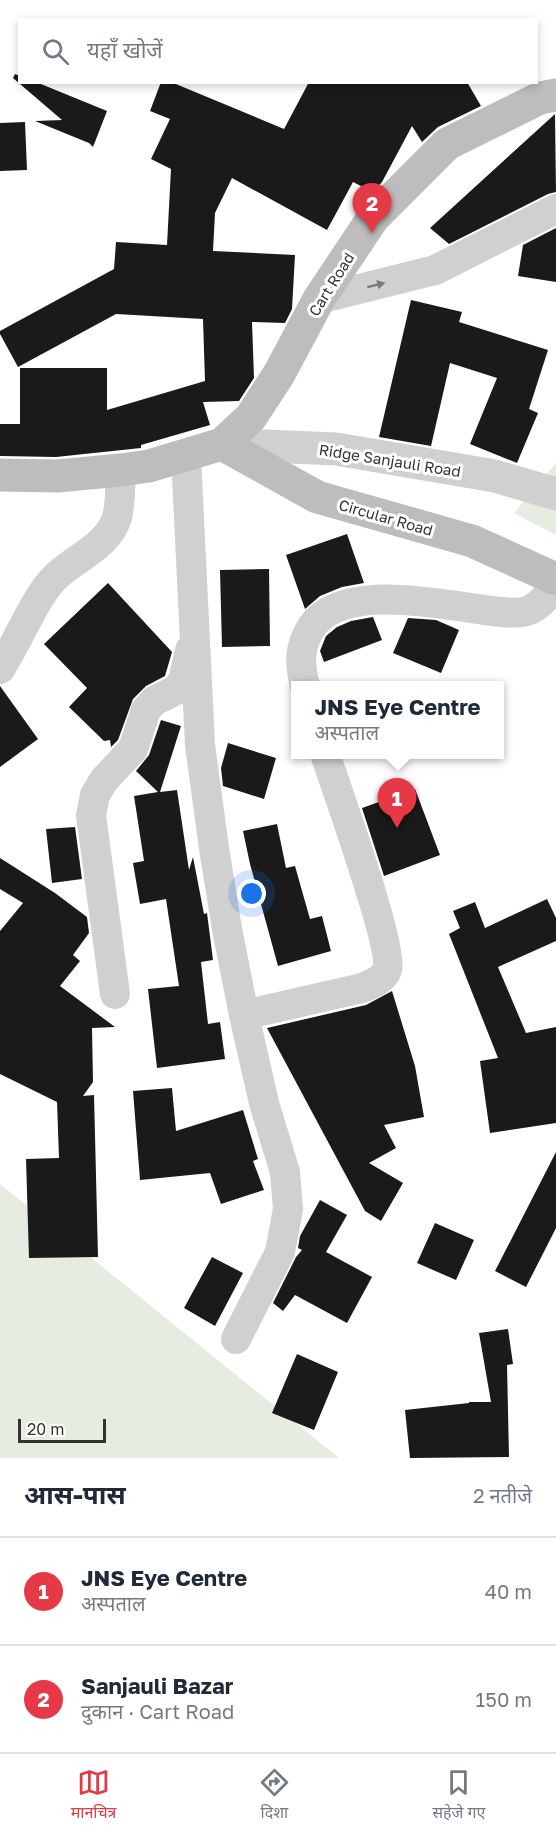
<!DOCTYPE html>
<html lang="hi">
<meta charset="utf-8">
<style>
:root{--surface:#fff;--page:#f2f2f3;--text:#1f2937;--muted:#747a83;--line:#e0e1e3;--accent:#e63946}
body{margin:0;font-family:"Golos Text","Noto Sans Devanagari",sans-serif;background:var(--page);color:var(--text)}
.scale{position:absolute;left:18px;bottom:15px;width:88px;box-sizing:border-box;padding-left:6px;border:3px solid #333;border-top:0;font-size:16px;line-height:21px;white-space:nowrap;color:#333;-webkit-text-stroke:4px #fff;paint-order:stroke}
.you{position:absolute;left:252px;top:894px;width:21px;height:21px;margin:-15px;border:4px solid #fff;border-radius:50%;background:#1a73e8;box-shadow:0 0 0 9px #1a73e833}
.badge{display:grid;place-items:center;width:39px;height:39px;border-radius:50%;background:var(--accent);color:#fff;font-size:20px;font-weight:700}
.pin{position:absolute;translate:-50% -50px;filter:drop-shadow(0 2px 3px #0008)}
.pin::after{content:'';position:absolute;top:32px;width:21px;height:18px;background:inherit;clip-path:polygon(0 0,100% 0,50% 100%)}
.popup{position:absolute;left:291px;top:681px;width:213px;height:78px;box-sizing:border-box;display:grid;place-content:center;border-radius:0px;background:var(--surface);filter:drop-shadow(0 2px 4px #0005);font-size:20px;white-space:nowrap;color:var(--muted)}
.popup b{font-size:22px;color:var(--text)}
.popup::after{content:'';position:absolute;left:50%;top:100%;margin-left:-12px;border:12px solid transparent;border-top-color:var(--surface)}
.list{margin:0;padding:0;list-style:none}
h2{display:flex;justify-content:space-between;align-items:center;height:78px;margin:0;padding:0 24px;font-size:26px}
h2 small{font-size:20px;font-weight:400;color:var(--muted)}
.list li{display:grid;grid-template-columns:39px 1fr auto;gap:18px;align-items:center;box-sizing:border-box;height:108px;padding:0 24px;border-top:2px solid var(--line)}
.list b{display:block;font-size:22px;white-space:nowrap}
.list p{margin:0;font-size:20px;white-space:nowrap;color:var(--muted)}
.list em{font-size:20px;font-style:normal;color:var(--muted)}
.icon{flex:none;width:33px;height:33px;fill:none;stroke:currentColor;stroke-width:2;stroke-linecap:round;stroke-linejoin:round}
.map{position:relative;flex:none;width:556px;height:1458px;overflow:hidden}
.search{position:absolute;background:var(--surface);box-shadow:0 3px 9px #0003;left:18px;right:18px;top:18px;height:66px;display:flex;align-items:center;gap:15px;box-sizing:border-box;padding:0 21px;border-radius:0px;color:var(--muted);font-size:22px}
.sheet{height:294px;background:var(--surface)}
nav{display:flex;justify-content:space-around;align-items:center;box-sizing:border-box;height:84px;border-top:2px solid var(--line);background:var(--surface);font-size:16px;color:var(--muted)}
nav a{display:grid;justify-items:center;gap:3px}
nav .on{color:var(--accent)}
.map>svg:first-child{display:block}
.green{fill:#e6ecdf}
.building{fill:#1a1a1a}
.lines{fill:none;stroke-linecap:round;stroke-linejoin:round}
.minor{stroke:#d0d0d0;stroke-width:30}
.tertiary{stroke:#d0d0d0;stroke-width:33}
.secondary{stroke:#bdbdbd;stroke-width:33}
.oneway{fill:#7a7a7a}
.labels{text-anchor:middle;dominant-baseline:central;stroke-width:6;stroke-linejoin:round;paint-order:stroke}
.street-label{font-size:15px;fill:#333;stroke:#fff}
</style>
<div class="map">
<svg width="556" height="1458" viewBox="0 0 556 1458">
<rect width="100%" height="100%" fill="#fff"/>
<path class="green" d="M556,463V535L514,513Z
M0,1184L339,1458H0Z"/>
<path class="building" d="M15,74L20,76V82H36L107,111L93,147L89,143L35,121L62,120L13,78Z
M161,82H171L284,129L309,82H467L481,106L438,127L422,142L412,126L382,182L373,192L353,182L327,230L232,178L215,213L213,251L295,255L292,309L285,323L252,322L254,378L239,401L203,402L210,425L141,445V448L56,457L0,456V424H20V368H107V410L205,381L203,319L116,314L18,367L0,334V331L114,269L116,242L167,245L171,169L151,159L170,119L150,111Z
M555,114L556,192L548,194L449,244L430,228Z
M25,122L27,170L0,171V123Z
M556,228V282L518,276L523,245Z
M411,300L462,312L459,322L548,350L529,409L538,413L517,463L470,444L497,378L450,363L431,446L379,437Z
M347,534L364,583L342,587L320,596L305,609L286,555Z
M269,569L270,646L222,647L220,570Z
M108,583L172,652L165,676L146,686L133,699L118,740L111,747L110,740L104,741L69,707L87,688L44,644Z
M373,617L382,640L324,662L320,651L326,636L337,627L351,621Z
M408,618L436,620L459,630L441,673L393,653Z
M0,686L38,739L0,767Z
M161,720L181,726L160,792L177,790L189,870L193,857L204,914L207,913L213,960L201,962L208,1024L220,1022L225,1059L157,1068L148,989L179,986L166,899L140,904L133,863L144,861L134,796L158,792L136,771L149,755Z
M228,743L276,758L264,799L223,786L221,768Z
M415,789L440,855L384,876L362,808Z
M277,824L286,868L295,866L310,919L322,916L331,951L278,966L250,864L243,831Z
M75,827L82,879L52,883L46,829Z
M0,858L55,893L87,917L89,933L73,955L80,961L60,986L115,1027L92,1028L93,1082L83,1096L94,1095L98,1257L29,1258L26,1159L59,1158L57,1102L0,1074V931L23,903L0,889Z
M547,899L556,918V941L498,967L526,1033L556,1027V1123L490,1133L480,1061L498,1058L449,934L460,928L453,911L475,902L485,928Z
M392,991L415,1066L424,1117L384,1125L396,1148L369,1163L403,1183L381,1221L365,1211L267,1028L366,1005Z
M172,1088L176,1131L243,1110L258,1159L253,1161L264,1190L221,1204L210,1173L140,1180L133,1091Z
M556,1152V1228L526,1287L495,1271Z
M320,1200L347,1215L326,1252L372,1277L347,1323L295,1295L283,1311L273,1303L296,1257L302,1250L298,1248L300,1236Z
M435,1223L474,1240L456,1280L417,1263Z
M212,1257L243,1273L215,1326L184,1308Z
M508,1329L513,1364L507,1365L509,1457L410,1458L405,1410L469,1403V1402H491L479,1333Z
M297,1354L338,1372L314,1430L272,1413Z"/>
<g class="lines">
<path class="minor" d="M319,299L435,270L556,209
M186,456L200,745L214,848L227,929L244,1015L264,1103L285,1172L288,1209L280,1252L236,1339
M0,669C17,643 28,613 46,588C65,560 108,550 117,517C121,502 120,485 121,470
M305,686C299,663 299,645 313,625C344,584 434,603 478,609C492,611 520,616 532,609C543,603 550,592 556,582
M115,994L91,815L95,795L104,780L133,749L146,710L154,701L176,690L183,681L190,650
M244,1015L362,988C372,984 383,980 387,970C394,948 336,787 325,754"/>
<path class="tertiary" d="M222,444L336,449L495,476L556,494"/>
<path class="secondary" d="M222,444L317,497L472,541L556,579
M0,475L57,476L121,470L149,466L222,444L251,417L279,374L319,299L373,218L447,144L540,98L556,95"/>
</g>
<defs><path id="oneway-solid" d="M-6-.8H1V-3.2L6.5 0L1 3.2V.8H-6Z" transform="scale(1.5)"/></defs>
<use class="oneway" href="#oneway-solid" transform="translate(376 285) rotate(-14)"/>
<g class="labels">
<g class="street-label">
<text transform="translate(331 284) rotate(-58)">Cart Road</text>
<text transform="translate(390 460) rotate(9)">Ridge Sanjauli Road</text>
<text transform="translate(386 517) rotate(16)">Circular Road</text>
</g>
</g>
</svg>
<div class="scale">20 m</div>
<div class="you"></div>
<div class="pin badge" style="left:397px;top:828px">1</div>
<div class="popup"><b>JNS Eye Centre</b>अस्पताल</div>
<div class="pin badge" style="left:372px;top:233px">2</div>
<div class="search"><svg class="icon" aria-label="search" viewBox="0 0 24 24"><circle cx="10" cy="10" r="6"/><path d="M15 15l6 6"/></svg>यहाँ खोजें</div>
</div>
<section class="sheet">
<h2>आस-पास<small>2 नतीजे</small></h2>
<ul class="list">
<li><span class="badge">1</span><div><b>JNS Eye Centre</b><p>अस्पताल</p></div><em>40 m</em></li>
<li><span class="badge">2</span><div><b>Sanjauli Bazar</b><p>दुकान · Cart Road</p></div><em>150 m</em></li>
</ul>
</section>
<nav>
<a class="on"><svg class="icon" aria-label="map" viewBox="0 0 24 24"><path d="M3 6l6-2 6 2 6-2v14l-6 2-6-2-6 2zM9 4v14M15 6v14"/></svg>मानचित्र</a>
<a><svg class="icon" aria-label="directions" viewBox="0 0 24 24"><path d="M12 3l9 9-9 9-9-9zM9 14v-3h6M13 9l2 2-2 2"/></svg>दिशा</a>
<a><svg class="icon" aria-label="saved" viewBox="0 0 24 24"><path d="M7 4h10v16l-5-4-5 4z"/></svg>सहेजे गए</a>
</nav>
